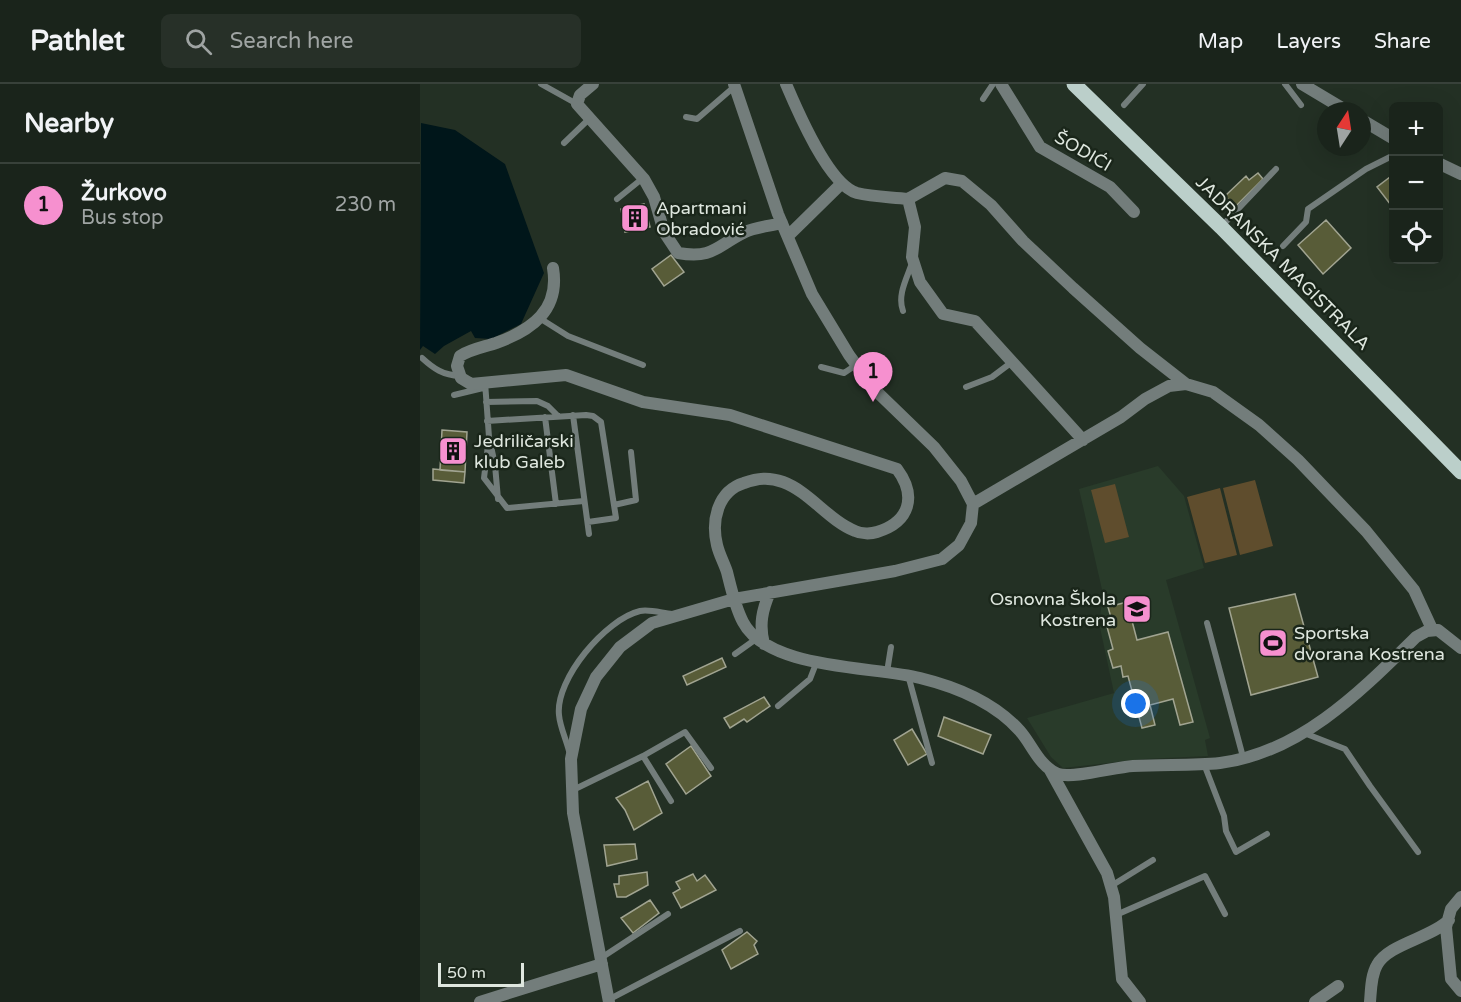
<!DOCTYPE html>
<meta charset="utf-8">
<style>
:root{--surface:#1a241b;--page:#273028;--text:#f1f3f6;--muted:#9fa4a3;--line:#38413a;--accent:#f690cf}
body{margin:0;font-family:"Varela Round",sans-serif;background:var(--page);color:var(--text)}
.controls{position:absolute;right:18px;top:18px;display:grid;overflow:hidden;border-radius:9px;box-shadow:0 6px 24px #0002}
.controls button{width:54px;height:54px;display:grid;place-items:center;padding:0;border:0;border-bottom:2px solid var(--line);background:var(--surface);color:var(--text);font:30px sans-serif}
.compass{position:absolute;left:897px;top:18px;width:54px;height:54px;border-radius:50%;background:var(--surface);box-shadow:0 6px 24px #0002;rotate:12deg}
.scale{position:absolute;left:18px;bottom:15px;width:86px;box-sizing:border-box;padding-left:6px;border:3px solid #dfe7df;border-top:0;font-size:16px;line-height:21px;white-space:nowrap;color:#dfe7df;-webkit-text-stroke:4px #1a261a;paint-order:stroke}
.you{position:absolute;left:716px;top:620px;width:21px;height:21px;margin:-15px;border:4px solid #fff;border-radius:50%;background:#1a73e8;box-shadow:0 0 0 9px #1a73e833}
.badge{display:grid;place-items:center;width:39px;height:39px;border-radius:50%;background:var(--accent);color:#111;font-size:20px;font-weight:700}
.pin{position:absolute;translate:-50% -50px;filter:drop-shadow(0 2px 3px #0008)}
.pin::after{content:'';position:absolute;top:32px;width:21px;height:18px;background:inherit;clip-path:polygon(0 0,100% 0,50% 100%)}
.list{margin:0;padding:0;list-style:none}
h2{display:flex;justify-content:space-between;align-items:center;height:78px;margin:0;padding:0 24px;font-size:26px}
h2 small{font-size:20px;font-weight:400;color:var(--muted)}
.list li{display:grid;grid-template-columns:39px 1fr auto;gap:18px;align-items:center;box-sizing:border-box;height:84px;padding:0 24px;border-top:2px solid var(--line)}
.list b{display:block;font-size:22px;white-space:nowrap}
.list p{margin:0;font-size:20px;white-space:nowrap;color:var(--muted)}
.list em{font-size:20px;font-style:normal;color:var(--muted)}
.icon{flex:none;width:33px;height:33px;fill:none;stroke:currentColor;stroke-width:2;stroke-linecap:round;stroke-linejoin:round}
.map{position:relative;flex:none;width:1041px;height:918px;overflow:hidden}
header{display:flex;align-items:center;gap:36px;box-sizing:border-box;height:84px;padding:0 30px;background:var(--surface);border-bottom:2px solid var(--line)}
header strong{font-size:28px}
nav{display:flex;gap:33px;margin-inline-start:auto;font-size:21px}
.search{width:420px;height:54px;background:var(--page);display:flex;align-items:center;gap:15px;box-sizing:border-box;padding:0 21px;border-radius:9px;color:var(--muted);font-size:22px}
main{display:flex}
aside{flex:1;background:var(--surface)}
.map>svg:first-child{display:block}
.built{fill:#293b2a}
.green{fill:#5f4d2d}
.water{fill:#00161a}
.building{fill:#585c38;stroke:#a1a491;stroke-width:1.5}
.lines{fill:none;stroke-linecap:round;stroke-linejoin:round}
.service{stroke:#737d7b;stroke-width:6}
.minor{stroke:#737d7b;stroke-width:12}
.tertiary{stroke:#737d7b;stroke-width:12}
.primary{stroke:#bbcfca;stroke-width:15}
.labels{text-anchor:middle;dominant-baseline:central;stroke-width:5;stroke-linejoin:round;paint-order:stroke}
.street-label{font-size:18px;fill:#dfe7df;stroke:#1a261a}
.poi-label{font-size:18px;fill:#dfe7df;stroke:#1a261a;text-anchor:start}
</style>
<header>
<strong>Pathlet</strong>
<div class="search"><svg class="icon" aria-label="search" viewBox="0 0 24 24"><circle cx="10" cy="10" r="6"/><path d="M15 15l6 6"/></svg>Search here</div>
<nav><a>Map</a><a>Layers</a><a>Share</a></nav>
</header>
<main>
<aside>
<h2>Nearby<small></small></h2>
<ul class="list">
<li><span class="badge">1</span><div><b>Žurkovo</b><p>Bus stop</p></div><em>230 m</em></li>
</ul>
</aside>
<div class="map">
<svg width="1041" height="918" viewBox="0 0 1041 918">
<rect width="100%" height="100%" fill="#233024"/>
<path class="built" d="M738,382L764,412L784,484L746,496L790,654L785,656L788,672L724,675L643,684L631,673L607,634L694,609L679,539L683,510L659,405Z"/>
<path class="green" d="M835,396L853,462L820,471L803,404Z
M695,400L709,453L685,459L671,406Z
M800,404L817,471L785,479L767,413Z"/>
<path class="water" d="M1,39L35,46L85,80L124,189L101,240L71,255L55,254L51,247L24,262L15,270L3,262L0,266Z"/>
<path class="building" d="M838,89L843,95L815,123L805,112L826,92L829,96Z
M974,90V125L957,103Z
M224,120L230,143L205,148L201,125Z
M906,136L931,164L903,190L878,161Z
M251,171L264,188L244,202L232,185Z
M22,346L47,348L45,388L20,386Z
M13,385L45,388L44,399L13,396Z
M875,510L898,593L831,611L809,524Z
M707,518L717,556L748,548L773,638L760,641L753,615L730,621L735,641L722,644L708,592L703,593L701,582L693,584L688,567L693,565L686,539L692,537L688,523Z
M302,574L306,583L267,601L263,592Z
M344,613L350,622L327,638L324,635L310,644L304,634Z
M524,633L571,651L563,670L518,652Z
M492,645L507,670L488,681L474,656Z
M271,662L291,692L266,710L246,680Z
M228,697L242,729L214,746L205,726L196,714Z
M215,760L217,775L187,782L184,761Z
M227,788L228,801L206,813H197L194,800H199V792Z
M273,790L277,797L285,791L296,806L261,824L253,809L260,805L256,798Z
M230,816L239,829L213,849L201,834Z
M327,848L337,857L334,861L338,870L311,885L302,866Z"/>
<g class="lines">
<path class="service" d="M121,0L157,20
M865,0L881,21
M563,15L573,0
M704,21L723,0
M266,33L277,35L314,3
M144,59L169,35
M197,115L223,94
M801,143L856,85
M863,162L886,138L888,125L946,85L974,71
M483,227C477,211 487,194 492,179
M121,235L148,252L223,281
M2,274C14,285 23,291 40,292
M401,283L424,289L436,281
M65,298L69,353L75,381L78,415
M546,303L572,293L592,278
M34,311L63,304
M66,318L117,317L128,322L138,332
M153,331L169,450
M125,333L136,420
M67,337L166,331L173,332L181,338L196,434L168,438
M69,353L64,394L87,424L164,417
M194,421L216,416L211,368
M787,539L823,673
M315,570L336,555
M467,588L471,563
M488,591L512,679
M358,622L390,595L397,577
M884,649L925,665L950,702L998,768
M149,667C146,655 140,643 139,631C135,595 186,535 220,527C229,525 242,529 252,530
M223,672L265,648L291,684
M784,680L804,732L806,747L816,768L847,750
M153,706L223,672L251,717
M691,802L733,776
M696,831L785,792L805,830
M181,874L248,830
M188,916L320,847"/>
<path class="minor" d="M173,0L160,11L157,20L224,95L234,113L244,148L258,169C294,175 296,162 325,148C336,143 350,142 362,139
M366,0C377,26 409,101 437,109C453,113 472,113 488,115L495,143L492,173L500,198L523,230L555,237L663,356
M581,0L620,63L690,103L714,128
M488,115L525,94L542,97L571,121L603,157L653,204L720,264L766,300
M368,152L421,100
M133,184C140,226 112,246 76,259C64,263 51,265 40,272L37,282L41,294L51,300L146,291L223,318L310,331L477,385C497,412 490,438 457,448C451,450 441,450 435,447C408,436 390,408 363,398C349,393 338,394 324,399C298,407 291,436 297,461C299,470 304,479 307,488C311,504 315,523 323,538C348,586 453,582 500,594C537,603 574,618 600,647C613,662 619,682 638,690C653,695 695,683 713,682C742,680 771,682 800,679C880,669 941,607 996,553L1007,547L1018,546L1041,564
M553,420L701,333L725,315L749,302L766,300L793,308L839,341L878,376L946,447L994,506L1012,545
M344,560C339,541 342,526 350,508
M630,686L687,789L694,813L702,895L720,918
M1041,813L1031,825L1026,843L1031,895L1041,907
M60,918L182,880
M189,918L153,729L151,675L161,625L176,593L200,563L232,539L314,515L475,487L522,475L539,461L551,439L553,420L541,397L514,363L454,305L429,271L392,210L358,130L314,0
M895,918L918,902
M950,918C951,906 951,891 957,881C968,860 1011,854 1029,836"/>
<path class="tertiary" d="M882,0L927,27
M942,36L974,55
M1018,79L1041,90"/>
<path class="primary" d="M654,0L801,143L1041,388"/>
</g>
<defs>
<g id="building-square" transform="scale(1.5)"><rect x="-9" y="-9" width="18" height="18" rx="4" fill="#f690cf" stroke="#1a261a"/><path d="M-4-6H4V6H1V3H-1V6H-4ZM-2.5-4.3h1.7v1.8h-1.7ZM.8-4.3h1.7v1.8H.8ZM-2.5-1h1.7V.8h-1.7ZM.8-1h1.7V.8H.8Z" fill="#111"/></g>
<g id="school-square" transform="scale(1.5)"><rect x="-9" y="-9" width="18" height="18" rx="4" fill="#f690cf" stroke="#1a261a"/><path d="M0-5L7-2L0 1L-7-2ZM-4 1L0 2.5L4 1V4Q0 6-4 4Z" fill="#111"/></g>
<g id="stadium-square" transform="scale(1.5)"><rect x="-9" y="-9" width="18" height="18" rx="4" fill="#f690cf" stroke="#1a261a"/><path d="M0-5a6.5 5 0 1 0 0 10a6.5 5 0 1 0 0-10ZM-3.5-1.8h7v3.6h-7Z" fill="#111"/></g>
</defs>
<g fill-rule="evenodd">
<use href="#building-square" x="215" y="134"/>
<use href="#building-square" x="33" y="367"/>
<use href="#school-square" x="717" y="525"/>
<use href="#stadium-square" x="853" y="559"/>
</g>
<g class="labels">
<g class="street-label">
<text transform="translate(663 67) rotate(30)">ŠODIĆI</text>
<text transform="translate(863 179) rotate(45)">JADRANSKA MAGISTRALA</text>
</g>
<g class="poi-label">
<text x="236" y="124">Apartmani<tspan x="236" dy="21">Obradović</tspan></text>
<text x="54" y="357">Jedriličarski<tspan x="54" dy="21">klub Galeb</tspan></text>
<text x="696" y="515" text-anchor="end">Osnovna Škola<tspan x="696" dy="21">Kostrena</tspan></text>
<text x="874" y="549">Sportska<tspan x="874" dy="21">dvorana Kostrena</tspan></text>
</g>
</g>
</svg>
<div class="controls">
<button>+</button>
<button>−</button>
<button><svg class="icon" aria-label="locate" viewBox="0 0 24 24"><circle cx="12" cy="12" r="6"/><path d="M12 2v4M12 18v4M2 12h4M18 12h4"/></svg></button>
</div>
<svg class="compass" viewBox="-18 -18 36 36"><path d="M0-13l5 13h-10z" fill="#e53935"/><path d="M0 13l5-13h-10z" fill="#9fa4a3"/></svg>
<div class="scale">50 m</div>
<div class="you"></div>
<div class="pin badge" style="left:453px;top:318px">1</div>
</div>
</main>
